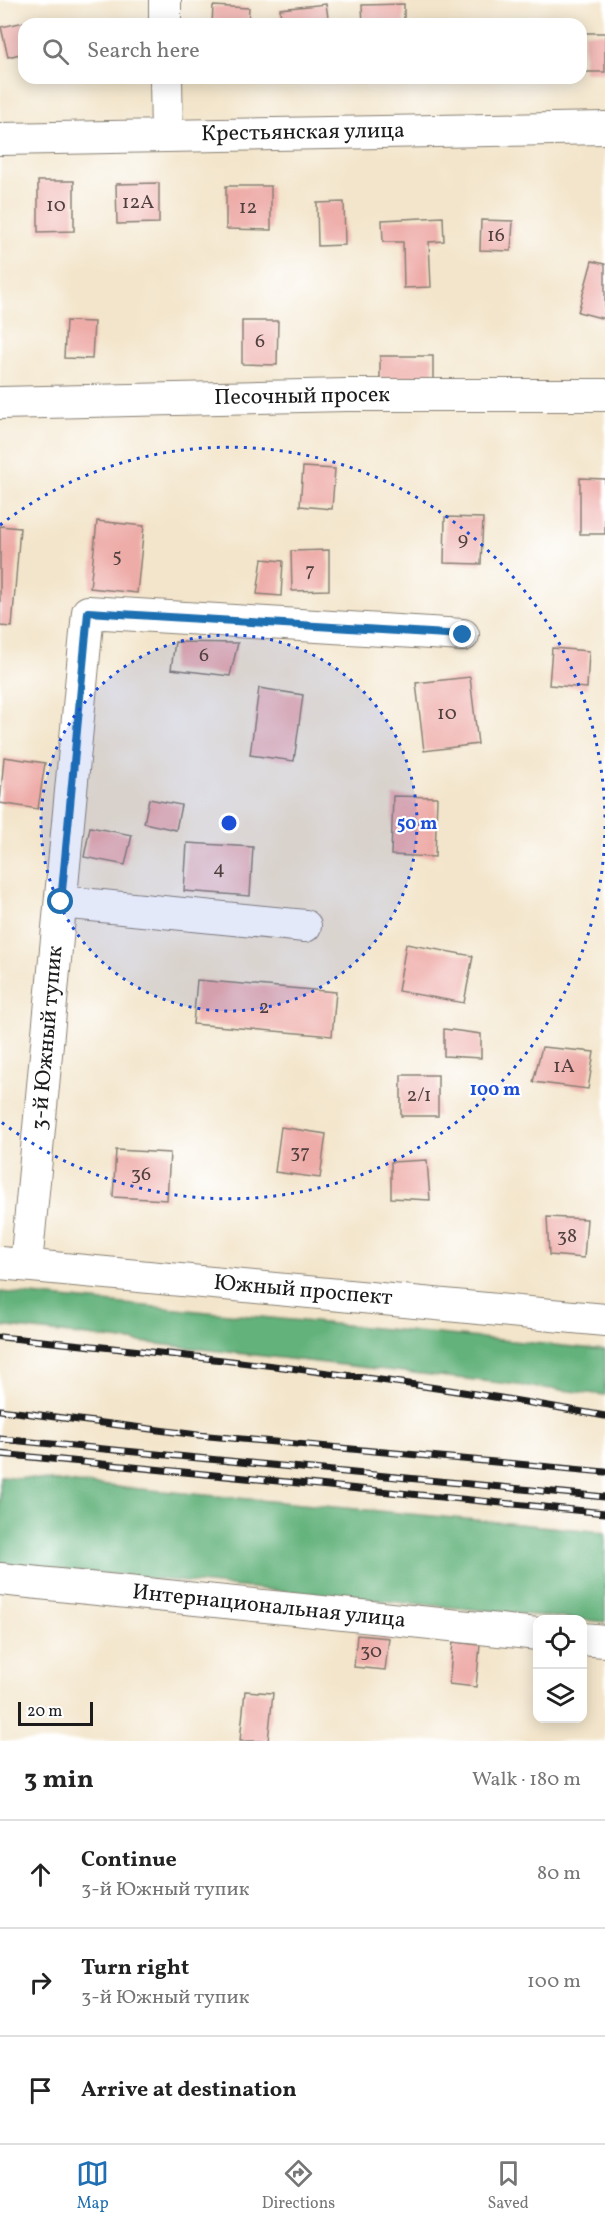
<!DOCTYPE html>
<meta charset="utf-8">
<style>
:root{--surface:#fff;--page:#f6f6f6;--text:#222;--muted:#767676;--line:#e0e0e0;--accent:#1f6fb2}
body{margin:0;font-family:Vollkorn,serif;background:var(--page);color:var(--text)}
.controls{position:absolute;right:18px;bottom:18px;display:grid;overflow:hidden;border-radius:12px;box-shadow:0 3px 15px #0003}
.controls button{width:54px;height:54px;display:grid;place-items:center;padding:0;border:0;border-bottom:2px solid var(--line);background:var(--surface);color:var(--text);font:30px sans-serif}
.scale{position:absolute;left:18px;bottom:15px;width:75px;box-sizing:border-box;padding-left:6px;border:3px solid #1c1c1c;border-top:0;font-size:16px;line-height:21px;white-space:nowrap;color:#1c1c1c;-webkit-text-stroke:4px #fff;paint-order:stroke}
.stop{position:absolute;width:18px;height:18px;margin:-14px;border:4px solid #1f6fb2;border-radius:50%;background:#fff}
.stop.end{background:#1f6fb2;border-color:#fff;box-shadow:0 2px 6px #0008}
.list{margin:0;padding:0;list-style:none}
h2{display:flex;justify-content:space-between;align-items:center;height:78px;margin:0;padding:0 24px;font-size:26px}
h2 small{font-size:20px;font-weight:400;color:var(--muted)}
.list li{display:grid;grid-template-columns:39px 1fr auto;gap:18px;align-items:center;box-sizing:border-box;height:108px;padding:0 24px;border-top:2px solid var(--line)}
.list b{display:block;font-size:22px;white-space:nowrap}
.list p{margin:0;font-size:20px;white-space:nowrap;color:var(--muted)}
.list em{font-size:20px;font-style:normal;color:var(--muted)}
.icon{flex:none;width:33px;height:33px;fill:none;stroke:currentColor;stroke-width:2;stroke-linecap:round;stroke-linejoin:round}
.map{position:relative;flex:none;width:605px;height:1741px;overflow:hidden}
.search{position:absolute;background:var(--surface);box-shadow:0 3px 15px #0003;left:18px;right:18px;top:18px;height:66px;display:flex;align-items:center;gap:15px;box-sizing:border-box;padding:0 21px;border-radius:18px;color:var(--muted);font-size:22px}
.sheet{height:402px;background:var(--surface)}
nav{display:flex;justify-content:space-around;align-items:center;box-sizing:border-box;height:84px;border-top:2px solid var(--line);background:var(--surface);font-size:16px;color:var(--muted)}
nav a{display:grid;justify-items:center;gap:3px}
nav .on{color:var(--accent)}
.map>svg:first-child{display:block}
.forest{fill:#64b27c;stroke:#40674c;stroke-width:1.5}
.building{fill:#eeaca8}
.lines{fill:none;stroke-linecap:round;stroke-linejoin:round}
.minor-casing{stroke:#888074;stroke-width:34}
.minor{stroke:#fff;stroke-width:32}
.rail-casing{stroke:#1c1c1c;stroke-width:7}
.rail{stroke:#fff;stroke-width:4.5;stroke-dasharray:14;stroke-linecap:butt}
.route{stroke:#1f6fb2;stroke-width:8}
.ring{fill:none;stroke:#1d4ed8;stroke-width:3;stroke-dasharray:3 6}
.labels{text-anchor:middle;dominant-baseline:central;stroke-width:4.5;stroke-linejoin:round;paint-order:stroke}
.number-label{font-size:20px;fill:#50403f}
.street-label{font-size:22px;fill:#1c1c1c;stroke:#fff}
.centre{fill:#1d4ed8;stroke:#fff;stroke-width:3}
.ring-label{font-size:18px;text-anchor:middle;font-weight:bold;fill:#1d4ed8;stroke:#fff;stroke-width:4.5;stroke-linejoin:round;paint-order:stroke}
</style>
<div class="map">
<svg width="605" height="1741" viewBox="0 0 605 1741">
<rect width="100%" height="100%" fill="#fff"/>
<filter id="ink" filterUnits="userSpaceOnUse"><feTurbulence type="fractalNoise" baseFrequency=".0167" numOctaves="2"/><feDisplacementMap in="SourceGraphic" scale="12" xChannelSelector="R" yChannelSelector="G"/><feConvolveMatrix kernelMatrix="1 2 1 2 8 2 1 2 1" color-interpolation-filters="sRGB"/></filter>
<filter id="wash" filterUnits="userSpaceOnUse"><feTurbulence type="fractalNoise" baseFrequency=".008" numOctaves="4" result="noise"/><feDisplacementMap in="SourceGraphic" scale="24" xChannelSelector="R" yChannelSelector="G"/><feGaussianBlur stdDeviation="1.35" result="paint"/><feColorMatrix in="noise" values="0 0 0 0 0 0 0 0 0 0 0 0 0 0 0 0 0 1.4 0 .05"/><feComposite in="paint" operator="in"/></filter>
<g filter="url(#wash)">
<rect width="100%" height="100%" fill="#f3e5cb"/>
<path class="forest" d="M0,1292L605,1350V1395L0,1326Z
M0,1476L605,1532V1622L0,1564Z"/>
<g id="blocks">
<path class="building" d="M326,4L329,24H281L280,9Z
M404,4V24H363L362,5Z
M213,6L249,8L248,24H212Z
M29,21L30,24H24V53L8,57L1,27Z
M584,33H605V72H584Z
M38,181H74V231L38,232Z
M159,183V223L117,224L116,184Z
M226,186H271V230L226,229Z
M344,202L345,245L318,246L317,203Z
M443,217L444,241L429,242L431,287L404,288L403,242H383L382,220Z
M481,220L513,221L511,251L480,250Z
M592,261L605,264V319L578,312Z
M66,321L94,322L92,359L64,358Z
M242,321H278L277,365L242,364Z
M380,356H433V380H380Z
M303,467L335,469L332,509L300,506Z
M580,478L605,479V534H580Z
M445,517L483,518L481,564L444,563Z
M97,521L144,526L137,593L90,588Z
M0,526L20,528L12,627L0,626Z
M329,550V590L292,591L291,551Z
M262,559L283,561L281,596L257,594Z
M175,642L238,643L230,676L171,669Z
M552,648L589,651L587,688L549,685Z
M470,677L478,744L424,751L416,683Z
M259,688L303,695L294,761L250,755Z
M4,757L45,763L38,809L0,803Z
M393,796L437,797L435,857L391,855Z
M149,799L181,805L176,830L144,823Z
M90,827L132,835L125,865L84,857Z
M187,843L253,847L250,896L184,891Z
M406,944L473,956L464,1003L398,991Z
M197,980L336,992L332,1036L193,1024Z
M444,1029L481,1034V1058L444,1056Z
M542,1047L594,1052L588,1089L533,1082Z
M401,1075H438V1116H401Z
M281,1127L326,1134L320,1178L275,1172Z
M116,1150L170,1153L167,1200L113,1197Z
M427,1160L430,1200L391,1198V1162Z
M547,1217L587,1219L584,1258L549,1255Z
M357,1635L389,1638L385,1670L354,1667Z
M453,1642L480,1645L476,1687L449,1684Z
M245,1691L273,1693L268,1741H240Z"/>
</g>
</g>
<g filter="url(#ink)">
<use href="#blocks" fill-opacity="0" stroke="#888074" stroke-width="1.5"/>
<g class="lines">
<g class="minor-casing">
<path id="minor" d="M165,0V24
M166,78L167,136
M0,139L605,128
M0,403L347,395H605
M61,902L305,926
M0,1263L605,1320
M26,1265L88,612L463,635
M0,1579L538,1634
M582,1639L605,1641"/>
</g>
<use href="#minor" class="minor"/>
<g class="rail-casing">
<path id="rail" d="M0,1337C203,1356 405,1379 605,1416
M0,1410L198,1435L605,1472
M0,1439L605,1497
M0,1454L605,1513"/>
</g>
<use href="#rail" class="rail"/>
</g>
</g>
<g class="lines" filter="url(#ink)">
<path class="route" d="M61,902L88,612L463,635"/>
</g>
<circle cx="229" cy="823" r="188" fill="#1d4ed8" fill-opacity=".12"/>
<g class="ring">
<circle cx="229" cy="823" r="188"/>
<path d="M605 826A376 376 0 0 1 0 1121M0 525A376 376 0 0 1 605 820"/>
</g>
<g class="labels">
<g class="number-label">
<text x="138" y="203">12А</text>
<text x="56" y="206">10</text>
<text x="248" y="208">12</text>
<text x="496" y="236">16</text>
<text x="260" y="342">6</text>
<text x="463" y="540">9</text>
<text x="117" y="557">5</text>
<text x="310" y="571">7</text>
<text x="204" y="656">6</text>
<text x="447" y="714">10</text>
<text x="219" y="869">4</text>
<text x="264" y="1008">2</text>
<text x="564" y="1067">1А</text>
<text x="419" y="1096">2/1</text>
<text x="300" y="1153">37</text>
<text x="141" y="1175">36</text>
<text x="567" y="1237">38</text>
<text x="371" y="1652">30</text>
</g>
<g class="street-label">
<text transform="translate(303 133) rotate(-1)">Крестьянская улица</text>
<text transform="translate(302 397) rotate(-1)">Песочный просек</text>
<text transform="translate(48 1038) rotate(-85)">3-й Южный тупик</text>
<text transform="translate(303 1291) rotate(5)">Южный проспект</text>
<text transform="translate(269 1607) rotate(6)">Интернациональная улица</text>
</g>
</g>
<circle cx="229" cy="823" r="9" class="centre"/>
<g class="ring-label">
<text x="417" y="829">50 m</text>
<text x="495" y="1095">100 m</text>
</g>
</svg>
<div class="controls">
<button><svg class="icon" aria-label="locate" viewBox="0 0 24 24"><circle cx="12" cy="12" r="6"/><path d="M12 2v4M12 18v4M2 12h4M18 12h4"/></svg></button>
<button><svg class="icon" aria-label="layers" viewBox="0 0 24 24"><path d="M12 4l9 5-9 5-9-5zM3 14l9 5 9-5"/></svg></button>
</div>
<div class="scale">20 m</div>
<div class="stop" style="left:61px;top:902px"></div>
<div class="stop end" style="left:463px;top:635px"></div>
<div class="search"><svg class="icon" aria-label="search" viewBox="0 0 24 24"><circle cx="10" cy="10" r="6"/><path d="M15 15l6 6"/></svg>Search here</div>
</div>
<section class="sheet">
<h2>3 min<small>Walk · 180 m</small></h2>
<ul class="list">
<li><svg class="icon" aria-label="ahead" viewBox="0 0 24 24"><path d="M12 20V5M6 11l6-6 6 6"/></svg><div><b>Continue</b><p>3-й Южный тупик</p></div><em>80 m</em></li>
<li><svg class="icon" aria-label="right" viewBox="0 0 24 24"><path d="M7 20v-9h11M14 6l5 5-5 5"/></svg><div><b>Turn right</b><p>3-й Южный тупик</p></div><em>100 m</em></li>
<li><svg class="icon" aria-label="arrive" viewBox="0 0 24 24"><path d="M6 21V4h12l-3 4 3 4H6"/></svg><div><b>Arrive at destination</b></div></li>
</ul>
</section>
<nav>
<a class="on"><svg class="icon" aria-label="map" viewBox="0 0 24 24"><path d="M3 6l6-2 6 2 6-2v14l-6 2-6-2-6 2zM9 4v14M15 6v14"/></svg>Map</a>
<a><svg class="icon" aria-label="directions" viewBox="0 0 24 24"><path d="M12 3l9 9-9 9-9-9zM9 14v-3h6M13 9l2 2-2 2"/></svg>Directions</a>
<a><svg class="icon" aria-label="saved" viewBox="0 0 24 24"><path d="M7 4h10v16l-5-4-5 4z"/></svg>Saved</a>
</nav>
